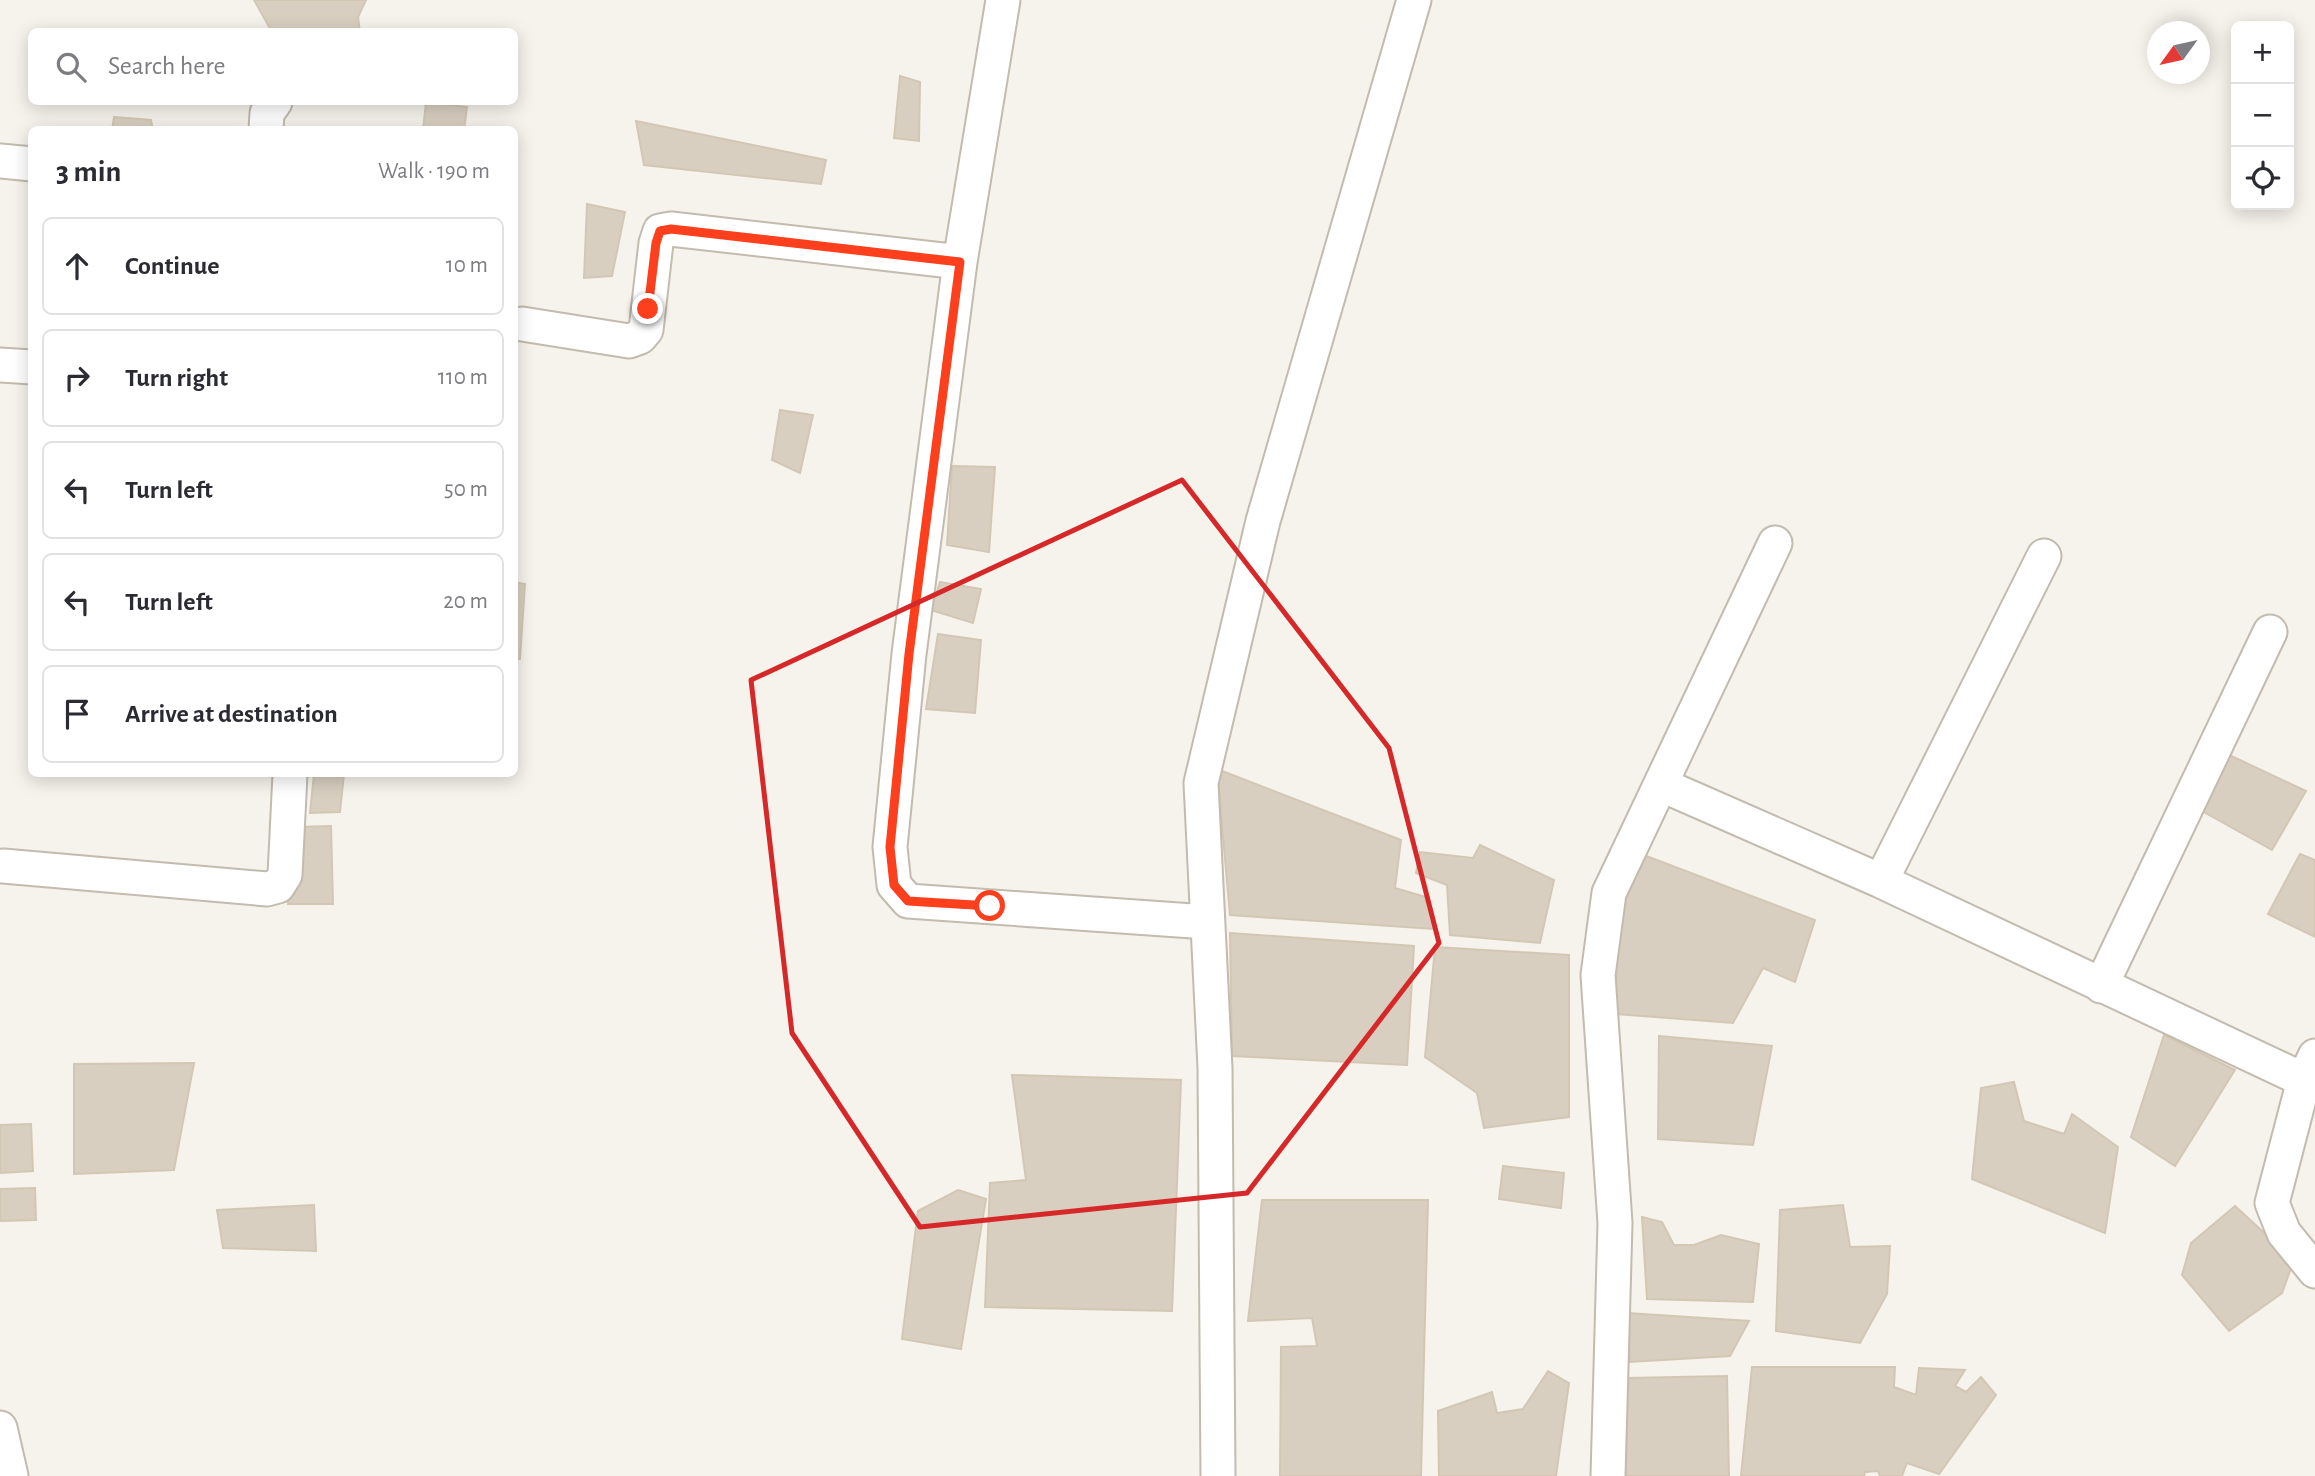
<!DOCTYPE html>
<meta charset="utf-8">
<style>
:root{--surface:#fff;--page:#f2f2f3;--text:#2b2b33;--muted:#7c7c81;--line:#e1e1e2}
body{margin:0;font-family:"Alegreya Sans",sans-serif;background:var(--page);color:var(--text)}
.controls{position:absolute;right:21px;top:21px;display:grid;overflow:hidden;border-radius:10px;box-shadow:0 4px 18px #0003}
.controls button{width:63px;height:63px;display:grid;place-items:center;padding:0;border:0;border-bottom:2px solid var(--line);background:var(--surface);color:var(--text);font:35px sans-serif}
.compass{position:absolute;left:2147px;top:21px;width:63px;height:63px;border-radius:50%;background:var(--surface);box-shadow:0 4px 18px #0003;rotate:237deg}
.stop{position:absolute;width:21px;height:21px;margin:-16px;border:5px solid #fc3f1d;border-radius:50%;background:#fff}
.stop.end{background:#fc3f1d;border-color:#fff;box-shadow:0 2px 7px #0008}
.list{margin:0;padding:0;list-style:none}
h2{display:flex;justify-content:space-between;align-items:center;height:91px;margin:0;padding:0 28px;font-size:30px}
h2 small{font-size:23px;font-weight:400;color:var(--muted)}
.list li{display:grid;grid-template-columns:46px 1fr auto;gap:21px;align-items:center;box-sizing:border-box;height:98px;margin:0 14px 14px;padding:0 14px;border:2px solid var(--line);border-radius:10px}
.list b{display:block;font-size:26px;white-space:nowrap}
.list em{font-size:23px;font-style:normal;color:var(--muted)}
.icon{flex:none;width:38px;height:38px;fill:none;stroke:currentColor;stroke-width:2;stroke-linecap:round;stroke-linejoin:round}
.map{position:relative;flex:none;width:2315px;height:1476px;overflow:hidden}
.search{position:absolute;background:var(--surface);box-shadow:0 4px 18px #0003;left:28px;top:28px;width:490px;height:77px;display:flex;align-items:center;gap:18px;box-sizing:border-box;padding:0 24px;border-radius:10px;color:var(--muted);font-size:26px}
.panel{position:absolute;background:var(--surface);box-shadow:0 4px 18px #0003;left:28px;top:126px;width:490px;height:651px;border-radius:10px}
.map>svg:first-child{display:block}
.building{fill:#d8cfc1;stroke:#d3c7b4;stroke-width:2}
.lines{fill:none;stroke-linecap:round;stroke-linejoin:round}
.street-casing{stroke:#c2bbae;stroke-width:37}
.street{stroke:#fff;stroke-width:33}
.route{stroke:#fc3f1d;stroke-width:9}
.marked{fill:none;stroke:#d62828;stroke-width:5;stroke-linejoin:round}
</style>
<div class="map">
<svg width="2315" height="1476" viewBox="0 0 2315 1476">
<rect width="100%" height="100%" fill="#f6f3ec"/>
<path class="building" d="M254,0H366L358,17L360,32H272Z
M900,76L920,82L919,141L894,138Z
M426,102L467,107L464,130H423Z
M114,117L151,120L153,130H112Z
M636,121L826,160L821,184L644,165Z
M587,204L625,212L612,276L584,278Z
M780,410L813,415L800,473L772,460Z
M952,466L995,467L989,552L947,545Z
M514,582L525,584L520,659L514,660Z
M940,582L981,589L973,623L931,610Z
M938,634L981,640L975,713L926,709Z
M2225,753L2306,791L2272,850L2191,805Z
M1217,769L1401,840L1395,888L1429,898L1433,929L1230,915Z
M314,774H344L340,812L310,813Z
M331,826L333,904H288L297,827Z
M1480,845L1554,880L1540,943L1450,935L1447,885L1416,873L1420,852L1473,858Z
M1641,854L1815,920L1795,982L1763,968L1733,1023L1616,1014L1617,902Z
M2300,854L2315,860V937L2268,914Z
M1230,933L1414,946L1407,1065L1232,1056Z
M1435,947L1569,955V1117L1484,1128L1477,1093L1425,1057Z
M2164,1035L2235,1070L2175,1166L2131,1137Z
M1659,1036L1772,1046L1753,1145L1658,1139Z
M194,1063L174,1170L74,1174V1064Z
M1012,1075L1181,1080L1172,1311L985,1307L990,1183L1026,1180Z
M2014,1082L2024,1121L2064,1134L2072,1114L2118,1147L2105,1233L1972,1179L1981,1088Z
M31,1124L33,1171L0,1173V1125Z
M1503,1166L1564,1173L1561,1208L1499,1199Z
M35,1188L36,1220L0,1221V1189Z
M958,1190L986,1199L961,1349L902,1339L918,1211Z
M1262,1200H1428L1421,1476H1280L1281,1347L1317,1346L1312,1318L1248,1321Z
M314,1205L316,1251L223,1248L217,1210Z
M1843,1205L1850,1247L1890,1246L1887,1294L1860,1343L1776,1331L1780,1210Z
M2235,1206L2294,1260L2282,1293L2229,1331L2182,1275L2191,1243Z
M1642,1217L1662,1222L1674,1245H1694L1721,1235L1759,1244L1753,1302L1647,1299Z
M1627,1313L1749,1321L1730,1356L1630,1362Z
M1752,1367H1895L1894,1387L1916,1395L1919,1368L1965,1370L1955,1386L1966,1392L1981,1377L1996,1395L1939,1474L1907,1463L1902,1476H1880L1878,1471L1865,1472L1864,1476H1741Z
M1548,1371L1569,1383L1556,1476H1439L1438,1411L1492,1392L1497,1413L1523,1409Z
M1727,1376L1729,1476H1625L1627,1378Z"/>
<g class="lines">
<g class="street-casing">
<path id="street" d="M1003,0L960,262L909,654L890,847L894,885L908,901L1207,922
M266,130L267,113L275,102
M0,161L32,164
M522,324L629,341L640,337L646,330L656,243L660,231L671,229L960,262
M0,365L32,367
M1662,785L1881,881L2304,1080
M3,866L267,889L278,886L285,875L290,774
M1881,881L2044,556
M2101,986L2270,632
M2315,1056L2304,1080L2272,1203L2284,1233L2315,1271
M0,1428L11,1476
M1218,1476L1215,1068L1201,783L1263,521L1414,0
M1608,1476L1615,1223L1598,975L1609,893L1775,543"/>
</g>
<use href="#street" class="street"/>
</g>
<g class="lines">
<path class="route" d="M648,309L656,243L660,231L671,229L960,262L909,654L890,847L894,885L908,901L990,906"/>
</g>
<path class="marked" d="M1182,480L1389,748L1439,943L1247,1193L920,1227L792,1033L751,680Z"/>
</svg>
<div class="controls">
<button>+</button>
<button>−</button>
<button><svg class="icon" aria-label="locate" viewBox="0 0 24 24"><circle cx="12" cy="12" r="6"/><path d="M12 2v4M12 18v4M2 12h4M18 12h4"/></svg></button>
</div>
<svg class="compass" viewBox="-18 -18 36 36"><path d="M0-13l5 13h-10z" fill="#e53935"/><path d="M0 13l5-13h-10z" fill="#7c7c81"/></svg>
<div class="stop" style="left:990px;top:906px"></div>
<div class="stop end" style="left:648px;top:309px"></div>
<div class="search"><svg class="icon" aria-label="search" viewBox="0 0 24 24"><circle cx="10" cy="10" r="6"/><path d="M15 15l6 6"/></svg>Search here</div>
<section class="panel">
<h2>3 min<small>Walk · 190 m</small></h2>
<ul class="list">
<li><svg class="icon" aria-label="ahead" viewBox="0 0 24 24"><path d="M12 20V5M6 11l6-6 6 6"/></svg><div><b>Continue</b></div><em>10 m</em></li>
<li><svg class="icon" aria-label="right" viewBox="0 0 24 24"><path d="M7 20v-9h11M14 6l5 5-5 5"/></svg><div><b>Turn right</b></div><em>110 m</em></li>
<li><svg class="icon" aria-label="left" viewBox="0 0 24 24"><path d="M17 20v-9H6M10 6l-5 5 5 5"/></svg><div><b>Turn left</b></div><em>50 m</em></li>
<li><svg class="icon" aria-label="left" viewBox="0 0 24 24"><path d="M17 20v-9H6M10 6l-5 5 5 5"/></svg><div><b>Turn left</b></div><em>20 m</em></li>
<li><svg class="icon" aria-label="arrive" viewBox="0 0 24 24"><path d="M6 21V4h12l-3 4 3 4H6"/></svg><div><b>Arrive at destination</b></div></li>
</ul>
</section>
</div>
